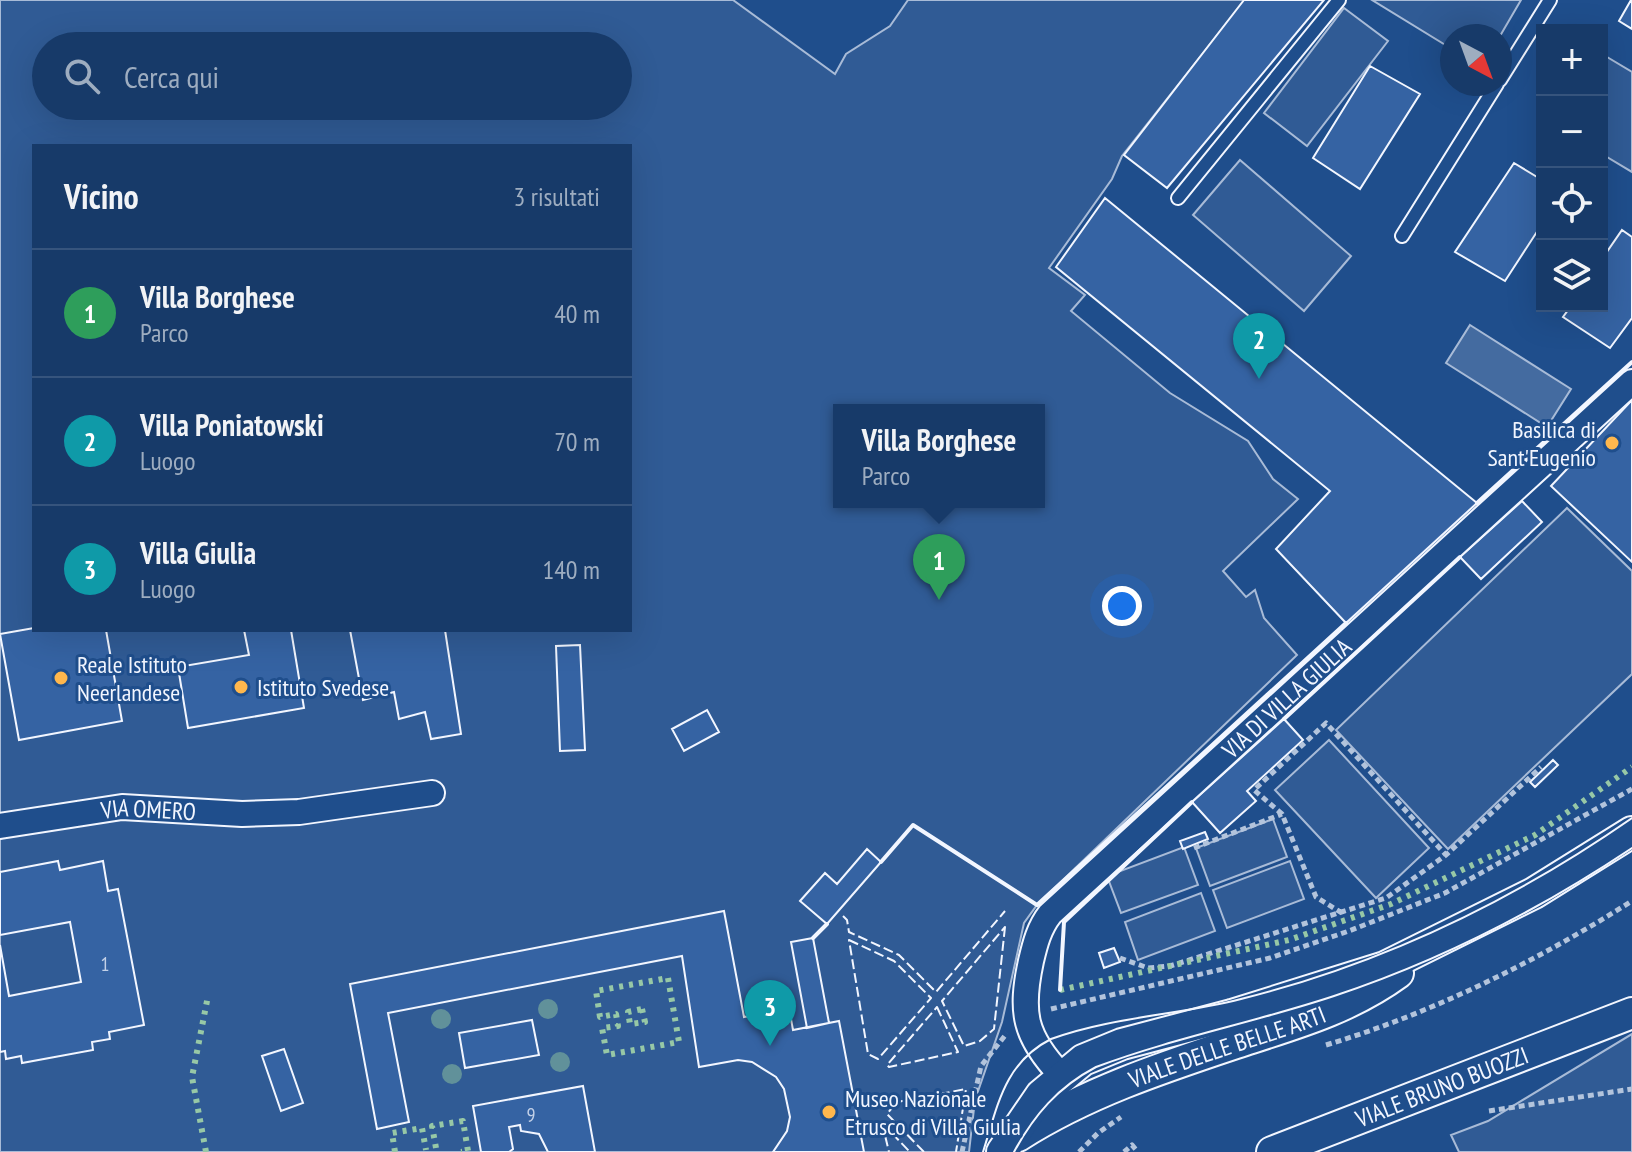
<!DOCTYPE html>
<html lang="it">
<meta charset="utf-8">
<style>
:root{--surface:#173a69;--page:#244571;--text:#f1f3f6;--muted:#9eadc0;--line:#36547d;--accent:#ffb74d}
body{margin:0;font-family:"PT Sans Narrow",sans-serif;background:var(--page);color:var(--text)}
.controls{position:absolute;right:24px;top:24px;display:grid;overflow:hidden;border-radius:0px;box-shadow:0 8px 32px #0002}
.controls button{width:72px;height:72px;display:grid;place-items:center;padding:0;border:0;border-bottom:2px solid var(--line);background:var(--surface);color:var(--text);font:40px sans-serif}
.compass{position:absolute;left:1440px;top:24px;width:72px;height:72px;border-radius:50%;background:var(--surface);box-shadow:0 8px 32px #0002;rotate:139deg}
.you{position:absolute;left:1122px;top:606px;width:28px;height:28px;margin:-20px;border:6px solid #fff;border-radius:50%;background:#1a73e8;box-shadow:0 0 0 12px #1a73e833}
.badge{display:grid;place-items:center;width:52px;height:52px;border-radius:50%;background:var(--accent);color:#fff;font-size:26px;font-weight:700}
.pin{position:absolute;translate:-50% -66px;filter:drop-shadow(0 2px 4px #0008)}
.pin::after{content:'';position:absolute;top:42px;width:28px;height:24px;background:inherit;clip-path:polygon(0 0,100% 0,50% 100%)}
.popup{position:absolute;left:833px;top:404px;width:212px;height:104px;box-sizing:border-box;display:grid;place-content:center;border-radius:0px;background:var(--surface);filter:drop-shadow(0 2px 6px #0005);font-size:26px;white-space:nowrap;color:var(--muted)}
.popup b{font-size:30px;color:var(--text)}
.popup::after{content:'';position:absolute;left:50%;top:100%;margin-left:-16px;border:16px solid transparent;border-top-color:var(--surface)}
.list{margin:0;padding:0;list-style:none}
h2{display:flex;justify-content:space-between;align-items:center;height:104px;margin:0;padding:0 32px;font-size:34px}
h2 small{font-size:26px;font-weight:400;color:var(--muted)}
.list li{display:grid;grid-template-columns:52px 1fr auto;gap:24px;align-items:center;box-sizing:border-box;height:128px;padding:0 32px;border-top:2px solid var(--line)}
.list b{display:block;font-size:30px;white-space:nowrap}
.list p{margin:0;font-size:26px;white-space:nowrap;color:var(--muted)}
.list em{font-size:26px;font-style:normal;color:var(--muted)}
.icon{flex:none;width:44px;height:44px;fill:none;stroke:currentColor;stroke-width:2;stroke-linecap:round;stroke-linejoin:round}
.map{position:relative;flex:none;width:1632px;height:1152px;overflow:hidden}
.search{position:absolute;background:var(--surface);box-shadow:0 8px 32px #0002;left:32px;top:32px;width:600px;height:88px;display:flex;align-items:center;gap:20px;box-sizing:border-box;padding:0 28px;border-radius:44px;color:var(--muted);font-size:30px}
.panel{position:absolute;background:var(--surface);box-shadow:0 8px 32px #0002;left:32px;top:144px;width:600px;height:488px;border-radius:0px}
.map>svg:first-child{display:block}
.built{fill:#305b95;stroke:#a8bbd7;stroke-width:2;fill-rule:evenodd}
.water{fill:#446ba0;stroke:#a8bbd7;stroke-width:2}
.building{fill:#3563a3;stroke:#f2f6ff;stroke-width:2}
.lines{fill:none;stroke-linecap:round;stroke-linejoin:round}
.service-casing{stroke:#f2f6ff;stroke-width:16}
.minor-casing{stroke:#f2f6ff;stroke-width:28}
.tertiary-casing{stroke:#f2f6ff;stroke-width:34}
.path{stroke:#b3c4dc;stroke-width:5;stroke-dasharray:6 4;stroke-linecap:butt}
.service{stroke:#1f4e8c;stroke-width:12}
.minor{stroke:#1f4e8c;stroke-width:24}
.tertiary{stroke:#1f4e8c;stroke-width:30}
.tram{stroke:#f2f6ff;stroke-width:2}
.hedge{stroke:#97c8a6;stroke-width:6;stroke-dasharray:4 6;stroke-linecap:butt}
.fence{stroke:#f2f6ff;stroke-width:2;stroke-dasharray:10 4;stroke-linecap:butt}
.wall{stroke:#f2f6ff;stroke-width:4}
.tree{fill:#61919a}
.poi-dot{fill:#ffb74d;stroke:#1f4e8c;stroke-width:3}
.labels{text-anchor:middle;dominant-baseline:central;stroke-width:6;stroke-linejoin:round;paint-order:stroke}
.number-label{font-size:20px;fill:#c3d1e8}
.poi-label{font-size:24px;fill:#f2f6ff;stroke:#1f4e8c;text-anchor:start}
.street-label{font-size:24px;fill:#f2f6ff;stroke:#1f4e8c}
</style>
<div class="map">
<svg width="1632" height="1152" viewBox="0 0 1632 1152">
<rect width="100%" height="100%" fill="#1f4e8c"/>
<path class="built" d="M0,0H733L835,74L846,54L890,26L908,0H1245L1122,156L1112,179L1049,268L1085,295L1071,311L1170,393L1248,441L1273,479L1298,499L1223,571L1246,597L1255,590L1264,618L1297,655L1037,905L1024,923L1002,1022L975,1100L969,1152H0ZM46,46H618V106H46ZM34,146H630V630H34ZM839,410H1039V502H839Z
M1372,0H1521L1500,36H1452V49Z
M1344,8L1388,41L1307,146L1264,113Z
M1602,54L1632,72V172L1602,154Z
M1240,160L1351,256L1304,311L1193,215Z
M1567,508L1632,571V674L1448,849L1336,730Z
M1329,740L1429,848L1376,898L1275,790Z
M1273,819L1287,857L1210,886L1196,848Z
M1184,847L1198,885L1121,913L1107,876Z
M1290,861L1304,899L1227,928L1213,890Z
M1201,893L1215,931L1138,960L1125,922Z
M1632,1034V1152H1459L1451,1135L1488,1121Z"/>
<path class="water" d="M1470,325L1571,389L1547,427L1446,363Z"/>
<path class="building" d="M1244,0H1324L1167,188L1124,155Z
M1631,0H1632V29L1619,21Z
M1370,66L1420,94L1360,189L1313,158Z
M1514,163L1542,180V224L1505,281L1455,252Z
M1105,198L1477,503L1346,623L1276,549L1330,491L1056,267Z
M1622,230L1632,237V318L1610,348L1563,317L1571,306H1602V259Z
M1632,400V562L1551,486Z
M1522,501L1542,522L1481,579L1460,557Z
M34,628L106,630L122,721L19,740L0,634Z
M244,630H291L304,708L188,728L178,667L249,655Z
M350,630H445L461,734L431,739L425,712L399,719L394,692L363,700Z
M580,645L585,750L560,751L556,646Z
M707,710L719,732L684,751L672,729Z
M1284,719L1303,740L1247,791L1256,801L1220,833L1192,802Z
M1553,760L1558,765L1535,787L1530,782Z
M1205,832L1208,839L1183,849L1180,841Z
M867,849L881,862L827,924L800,901L825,873L837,884Z
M58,861L60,870L103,861L108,891L118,889L144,1025L109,1032L110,1039L92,1042L93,1050L22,1063L21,1056L6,1059L5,1051L0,1052V945L9,996L81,982L70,922L0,935V872Z
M724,911L744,1017L789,1008L793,1030L839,1021L864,1152H773L787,1131L790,1117L784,1089L776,1077L752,1062L738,1060L699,1067L682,956L388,1013L409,1122L377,1129L350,984Z
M813,938L829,1023L807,1028L791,942Z
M1114,948L1120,962L1104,968L1099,953Z
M532,1020L539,1055L465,1068L459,1033Z
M284,1049L303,1103L281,1111L262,1056Z
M583,1086L595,1152H548L539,1134L521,1131L520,1125L509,1127L513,1149L509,1152H481L473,1106Z"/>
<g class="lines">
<g class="service-casing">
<path id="service" d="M1500,80L1550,0
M1178,198L1339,0
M1402,236L1497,84"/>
</g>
<g class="minor-casing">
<g id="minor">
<path id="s1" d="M0,826L122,807L242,814L299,812L432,793"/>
<path id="s2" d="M1061,1075C1024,1036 1020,1012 1031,961C1035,944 1039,928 1050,914L1632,382"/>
</g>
</g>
<g class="tertiary-casing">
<g id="tertiary">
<path id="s3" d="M1018,1136C1087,1092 1164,1067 1242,1041C1298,1023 1350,1008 1398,973"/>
<path d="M1002,1152L1041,1095L1083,1060L1122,1044L1232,1015L1385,967L1534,893L1632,832"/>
<path id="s4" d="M1272,1152L1632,1013"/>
</g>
</g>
<path class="path" d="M1194,848L1282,814
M1342,913L1316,897L1282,814L1254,790L1326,723L1446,855
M1120,958L1148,968L1170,966L1386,898L1446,855L1541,767
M1051,1009L1270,958L1349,931L1445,893L1632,789
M1326,1045C1433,1013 1537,961 1632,901
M1489,1111L1632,1089
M962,1152L981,1066L1007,1033
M1079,1152L1098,1133L1121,1117
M1124,1152L1132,1145L1138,1152"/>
<use href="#service" class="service"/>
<use href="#minor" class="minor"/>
<use href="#tertiary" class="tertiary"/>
<path class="tram" d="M983,1152C998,1105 1004,1063 1051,1039C1111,1017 1179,1015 1241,999C1381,964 1514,900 1632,818
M1014,1152C1034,1115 1058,1087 1096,1067C1173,1038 1256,1022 1334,996C1440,961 1539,910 1632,848"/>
<path class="hedge" d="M668,978L679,1042L607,1055L602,1028L618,1026L616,1014L600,1017L596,991Z
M1060,990L1289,940L1391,904L1535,835L1632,767
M642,1009L645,1022L630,1024L628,1012Z
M436,1148L432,1126L463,1121L468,1151L461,1152
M206,1152L192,1077L208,996
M395,1152L392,1133L422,1128L426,1150"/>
<path class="fence" d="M843,916L847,920L849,932L899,955L936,992L1005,911
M1005,927L994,1029L980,1041L964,1046L942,1001Z
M849,940L894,961L931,998L878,1059L868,1054Z
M937,1007L958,1052L889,1067L887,1065Z
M882,1123L910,1152
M882,1123L889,1152
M924,1152L887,1114L897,1102L966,1089L956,1152"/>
<path class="wall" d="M1477,503L1632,362
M1284,719L1460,557
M881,862L913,825L1037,905L1346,623
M813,938L827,924
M1060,990L1064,922L1192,802"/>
</g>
<g class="tree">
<circle cx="548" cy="1009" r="10"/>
<circle cx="441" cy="1019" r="10"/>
<circle cx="560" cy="1062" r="10"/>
<circle cx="452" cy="1074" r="10"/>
</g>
<g class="poi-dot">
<circle cx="1612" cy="443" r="8"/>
<circle cx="61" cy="678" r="8"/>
<circle cx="241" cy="687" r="8"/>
<circle cx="829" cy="1112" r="8"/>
</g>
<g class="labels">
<g class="number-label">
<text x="105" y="964">1</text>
<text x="531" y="1115">9</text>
</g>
<g class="poi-label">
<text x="1596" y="429" text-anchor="end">Basilica di<tspan x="1596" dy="28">Sant'Eugenio</tspan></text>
<text x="77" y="664">Reale Istituto<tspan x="77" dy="28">Neerlandese</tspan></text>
<text x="257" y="687">Istituto Svedese</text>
<text x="845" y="1098">Museo Nazionale<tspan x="845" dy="28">Etrusco di Villa Giulia</tspan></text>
</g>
<g class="street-label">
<text stroke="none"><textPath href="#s2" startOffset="496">VIA DI VILLA GIULIA</textPath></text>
<text stroke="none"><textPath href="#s1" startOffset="150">VIA OMERO</textPath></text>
<text stroke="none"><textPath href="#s3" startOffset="228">VIALE DELLE BELLE ARTI</textPath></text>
<text stroke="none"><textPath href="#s4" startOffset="182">VIALE BRUNO BUOZZI</textPath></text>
</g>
</g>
</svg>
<div class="controls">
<button>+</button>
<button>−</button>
<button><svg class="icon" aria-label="locate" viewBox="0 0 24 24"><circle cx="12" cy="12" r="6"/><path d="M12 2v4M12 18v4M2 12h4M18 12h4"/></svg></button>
<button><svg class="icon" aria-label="layers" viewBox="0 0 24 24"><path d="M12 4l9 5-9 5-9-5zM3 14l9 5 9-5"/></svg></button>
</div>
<svg class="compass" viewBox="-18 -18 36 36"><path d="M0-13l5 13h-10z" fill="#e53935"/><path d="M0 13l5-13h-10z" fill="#9eadc0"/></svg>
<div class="you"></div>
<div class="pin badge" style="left:939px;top:600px;background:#2e9e5b">1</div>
<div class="popup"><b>Villa Borghese</b>Parco</div>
<div class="pin badge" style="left:1259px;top:379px;background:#0f9aa8">2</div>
<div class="pin badge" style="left:770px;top:1046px;background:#0f9aa8">3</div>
<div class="search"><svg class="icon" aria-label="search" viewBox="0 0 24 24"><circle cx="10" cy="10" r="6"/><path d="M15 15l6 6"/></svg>Cerca qui</div>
<section class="panel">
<h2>Vicino<small>3 risultati</small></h2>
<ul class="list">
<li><span class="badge" style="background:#2e9e5b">1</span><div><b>Villa Borghese</b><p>Parco</p></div><em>40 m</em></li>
<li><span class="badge" style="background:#0f9aa8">2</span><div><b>Villa Poniatowski</b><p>Luogo</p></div><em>70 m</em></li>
<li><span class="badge" style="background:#0f9aa8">3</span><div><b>Villa Giulia</b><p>Luogo</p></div><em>140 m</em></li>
</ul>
</section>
</div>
